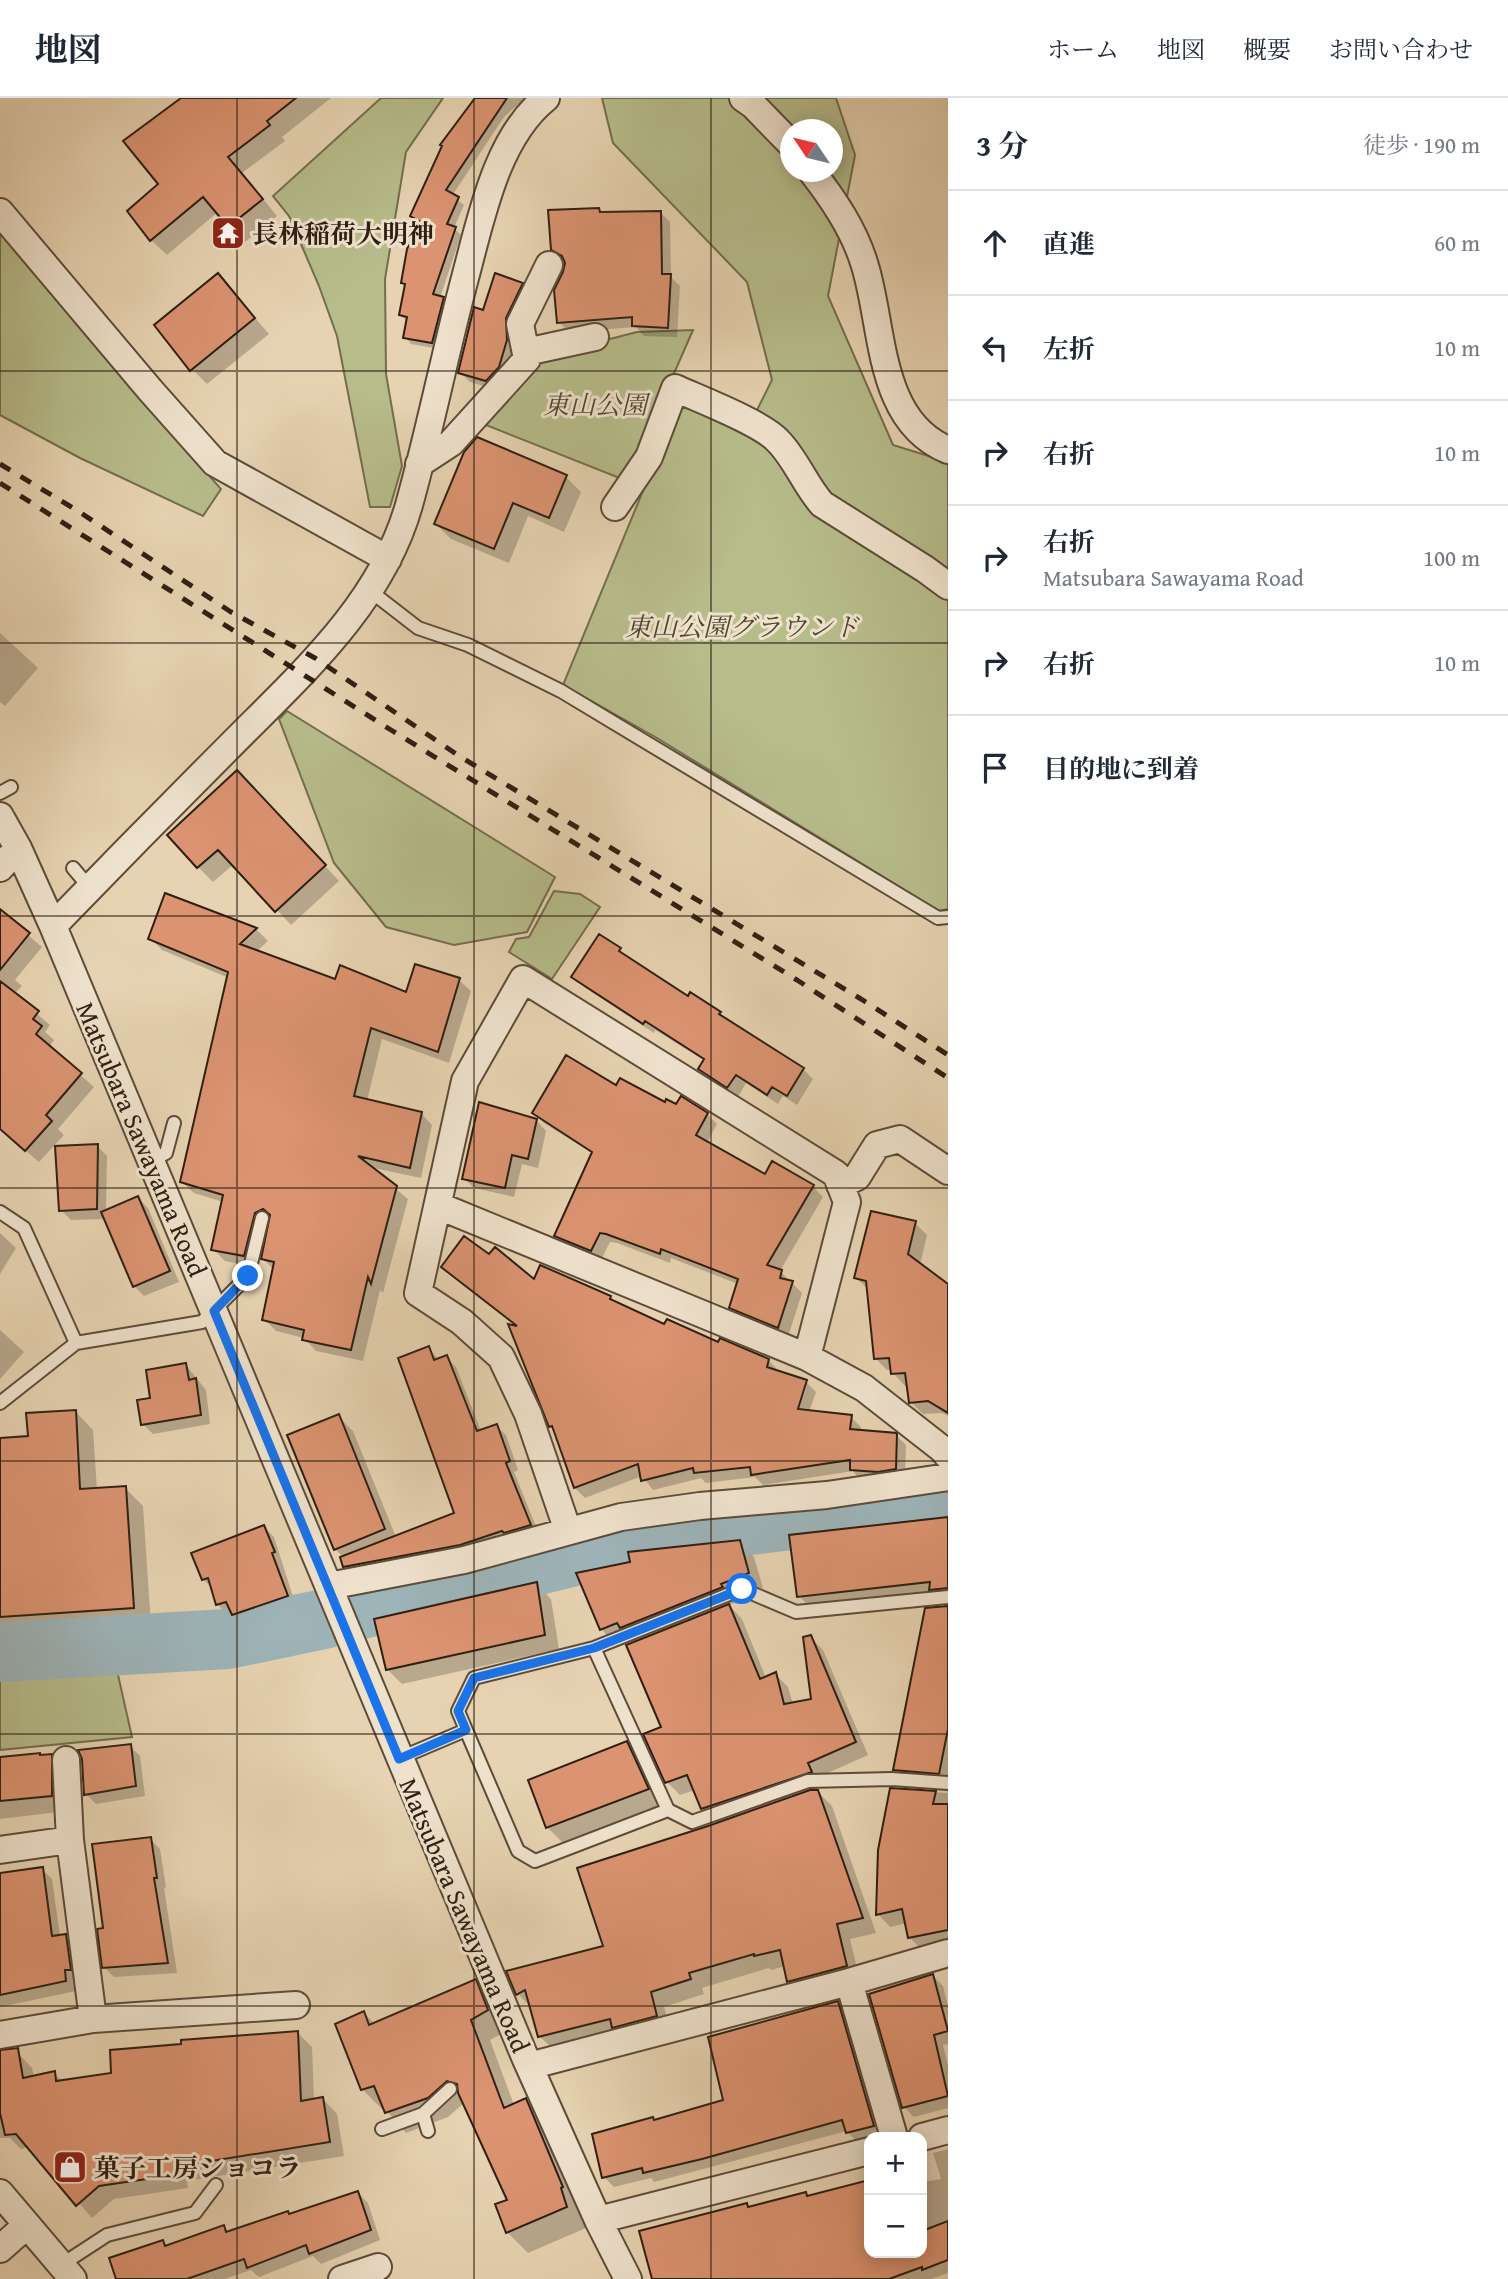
<!DOCTYPE html>
<html lang="ja">
<meta charset="utf-8">
<style>
:root{--surface:#fff;--page:#f6f6f7;--text:#1f2937;--muted:#747a83;--line:#e0e1e3}
body{margin:0;font-family:"Gentium Book Plus","Noto Serif JP",serif;background:var(--page);color:var(--text)}
.controls{position:absolute;right:21px;bottom:21px;display:grid;overflow:hidden;border-radius:14px;box-shadow:0 4px 18px #0003}
.controls button{width:63px;height:63px;display:grid;place-items:center;padding:0;border:0;border-bottom:2px solid var(--line);background:var(--surface);color:var(--text);font:35px sans-serif}
.compass{position:absolute;left:780px;top:21px;width:63px;height:63px;border-radius:50%;background:var(--surface);box-shadow:0 4px 18px #0003;rotate:305deg}
.stop{position:absolute;width:21px;height:21px;margin:-16px;border:5px solid #1a73e8;border-radius:50%;background:#fff}
.stop.end{background:#1a73e8;border-color:#fff;box-shadow:0 2px 7px #0008}
.list{margin:0;padding:0;list-style:none}
h2{display:flex;justify-content:space-between;align-items:center;height:91px;margin:0;padding:0 28px;font-size:30px}
h2 small{font-size:23px;font-weight:400;color:var(--muted)}
.list li{display:grid;grid-template-columns:46px 1fr auto;gap:21px;align-items:center;box-sizing:border-box;height:105px;padding:0 28px;border-top:2px solid var(--line)}
.list b{display:block;font-size:26px;white-space:nowrap}
.list p{margin:0;font-size:23px;white-space:nowrap;color:var(--muted)}
.list em{font-size:23px;font-style:normal;color:var(--muted)}
.icon{flex:none;width:38px;height:38px;fill:none;stroke:currentColor;stroke-width:2;stroke-linecap:round;stroke-linejoin:round}
.map{position:relative;flex:none;width:948px;height:2181px;overflow:hidden}
header{display:flex;align-items:center;gap:42px;box-sizing:border-box;height:98px;padding:0 35px;background:var(--surface);border-bottom:2px solid var(--line)}
header strong{font-size:33px}
nav{display:flex;gap:38px;margin-inline-start:auto;font-size:24px}
main{display:flex}
aside{flex:1;background:var(--surface)}
.map>svg:first-child{display:block}
.green{fill:#b7bc8b;stroke:#736e4e;stroke-width:2;fill-rule:evenodd}
.shadow{fill:#0003;fill-rule:evenodd}
.lines{fill:none;stroke-linecap:round;stroke-linejoin:round}
.river{stroke:#9db4b9;stroke-width:60}
.building{fill:#db9371;stroke:#2f1f12;stroke-width:2}
.service-casing{stroke:#5d4c3a;stroke-width:16}
.minor-casing{stroke:#5d4c3a;stroke-width:30}
.service{stroke:#efe2cd;stroke-width:12}
.minor{stroke:#efe2cd;stroke-width:26}
.rail{stroke:#2f1f12;stroke-width:5;stroke-dasharray:12 12;stroke-linecap:butt}
.route{stroke:#1a73e8;stroke-width:9}
.grid{fill:none;stroke:#2f1f12;stroke-width:2;stroke-opacity:0.55}
.labels{text-anchor:middle;dominant-baseline:central;stroke-width:6;stroke-linejoin:round;paint-order:stroke}
.poi-label{font-size:26px;font-weight:bold;fill:#2f1f12;stroke:#efe2cd;text-anchor:start}
.park-label{font-size:26px;font-style:italic;fill:#514630;stroke:#efe2cd}
.street-label{font-size:26px;fill:#2f1f12;stroke:#efe2cd}
</style>
<header>
<strong>地図</strong>
<nav><a>ホーム</a><a>地図</a><a>概要</a><a>お問い合わせ</a></nav>
</header>
<main>
<div class="map">
<svg width="948" height="2181" viewBox="0 0 948 2181">
<rect width="100%" height="100%" fill="#e7d3b2"/>
<filter id="stains"><feTurbulence type="fractalNoise" baseFrequency=".00286" numOctaves="4"/><feColorMatrix values="0 0 0 0 .2 0 0 0 0 .09 0 0 0 0 .02 0 0 0 .5 -.17"/></filter>
<radialGradient id="worn" r=".72"><stop offset=".6" stop-color="#630" stop-opacity="0"/><stop offset="1" stop-color="#630" stop-opacity=".3"/></radialGradient>
<path class="green" d="M381,0H443L406,54L385,181L386,276L402,368L390,409H370L337,238L319,188L289,118L273,98Z
M602,0H836L855,57L828,198L893,347L948,364V482L828,402L754,318L772,282L747,184L613,45ZM790,32H832V74H790Z
M0,134L97,250L221,391L203,418L80,360L0,317Z
M693,232L627,383L481,325L540,259L637,234Z
M682,298L746,330L948,495V811L939,813L657,640L563,587Z
M287,613L555,779L527,834L454,847L386,829L334,765L279,621Z
M554,793L580,796L600,809L552,881L509,854L516,841L529,839Z
M116,1568L132,1639L0,1652V1576Z"/>
<path class="shadow" d="M183,0H331L282,39L285,43L242,75L277,118L245,144L218,114L167,157L151,142L160,87Z
M478,0H525L504,19L452,98L464,107L454,130L461,137L440,200L449,207L439,251L411,246L405,239L408,224L400,217L406,188L403,184L419,125L412,118Z
M599,112L602,116L660,114L670,124L671,179L680,188L677,239L644,238L636,229L569,234L559,224L565,163L553,151Z
M218,177L269,236L207,286L192,271Z
M522,186L532,196L516,252L497,292L470,284L460,274L484,215Z
M566,379L581,394L564,434L528,418L509,465L451,441L436,426Z
M0,535L38,570L5,608L0,604Z
M252,689L339,783L291,827L234,766L213,784L198,769Z
M166,797L256,831L268,843L256,854L336,884L407,896L459,882L471,893L449,965L382,941L367,1003L421,1015L432,1027L421,1080L369,1069L408,1101L383,1195L380,1192L363,1263L316,1253L304,1240L276,1233L264,1221L274,1172L263,1161L272,1123L267,1126L255,1169L225,1163L213,1151L223,1104L194,1095L182,1084L229,880L162,852L150,840Z
M2,815L42,849L15,882L22,888L14,896L50,927L45,934L54,942L49,949L94,989L58,1031L64,1037L39,1064L0,1031V817Z
M599,839L688,901L720,915L730,925L803,971L813,981L797,1007L783,998L778,1006L746,985L738,999L710,981L700,971L705,963L655,932L654,935L584,889L574,879Z
M616,989L665,1006L707,1016L717,1026L707,1045L765,1078L813,1089L823,1099L780,1173L802,1195L788,1239L741,1220L731,1209L738,1186L671,1160L670,1165L617,1145L610,1144L601,1162L566,1148L556,1138L593,1056L544,1025L534,1015Z
M536,1022L546,1033L538,1070L522,1066L514,1099L474,1090L464,1080Z
M97,1048L107,1058L106,1114L138,1100L148,1110L179,1184L144,1198L134,1188L106,1121L71,1122L61,1112Z
M915,1125L927,1137L920,1167L948,1189V1318L942,1315L923,1316L911,1304L909,1287L905,1288L893,1275L892,1272H887L875,1260L869,1192L856,1180Z
M0,1135L16,1150L0,1176Z
M490,1159L535,1183L610,1199L618,1207L665,1229L768,1262L778,1272V1275L806,1284L816,1294L809,1314L851,1319L861,1329L860,1334L896,1337L906,1347L905,1380L861,1382L853,1373L763,1387L755,1379L706,1385L701,1380L653,1392L642,1378L585,1400L575,1390L555,1333L551,1328L511,1229L520,1231L443,1169ZM803,1287H807L796,1320L793,1319Z
M0,1232L24,1254L0,1281Z
M429,1250L439,1262L446,1259L456,1269L481,1333L496,1328L506,1337L518,1372L514,1374L539,1436L354,1478L344,1468V1460L335,1451L338,1318L353,1333L396,1439L456,1416Z
M186,1267L206,1292L210,1326L153,1336L143,1326L152,1301Z
M75,1313L93,1332L97,1392L125,1390L143,1408L151,1528L0,1538V1398Z
M948,1421V1503L811,1510L799,1498Z
M264,1429L274,1439L296,1508L243,1526L232,1515L227,1516L217,1506L213,1491L203,1481Z
M739,1443L754,1459L763,1490L735,1500L736,1504L729,1507L742,1521L766,1580L775,1576L788,1589L793,1606L813,1602L810,1539L823,1552L868,1657L821,1678L824,1687L809,1693H817L832,1708L876,1835L850,1841L860,1883L803,1898L788,1883L785,1868L771,1872L769,1870L702,1890L704,1896L664,1909L671,1932L554,1952L539,1938L532,1910L518,1896L605,1849L718,1726L703,1711L695,1692L680,1697L667,1684L663,1630L636,1545L632,1540L616,1546L601,1531Z
M536,1486L551,1501L559,1551L402,1586L387,1571Z
M948,1509V1687L907,1684L895,1672Z
M626,1645L641,1660L662,1706L562,1744L547,1729Z
M130,1648L140,1658L145,1698L96,1706L86,1696Z
M51,1657L67,1674V1713L0,1721V1661Z
M891,1692L948,1695V1847L922,1852L910,1840L907,1825L890,1829L878,1816Z
M150,1741L160,1751L166,1789L164,1790L177,1875L114,1879L104,1869V1831Z
M42,1771L52,1781L60,1838H66L76,1848L80,1881L74,1882L76,1893L0,1909V1777Z
M933,1878L943,1888L948,1908V1946L943,1947L948,1968V2010L914,2019L904,2009Z
M475,1884L495,1904L507,1933L490,1942L514,2007L525,2003L545,2023L580,2110L586,2130L528,2155L507,2134L509,2103L464,2005L448,2019L406,2035L385,2011H382L362,1991L364,1915L375,1926Z
M838,1905L848,1915L883,2038L869,2039V2042L858,2045L847,2033L654,2084L651,2080L614,2089L604,2079L655,2023L725,2003Z
M298,1935L312,1949L314,2002L323,2001L337,2016L344,2058L187,2083L188,2090L114,2101L92,2120L30,2049L21,2051L10,2040H0V1958L18,1955L32,1970L34,1980L54,1975L63,1984L113,1976Z
M948,2051V2175L931,2181H657L746,2107L750,2110L805,2096L809,2099L869,2084V2155H922V2084L941,2081L933,2055Z
M358,2095L368,2105L380,2142L321,2166L313,2158L259,2179L251,2172L224,2181H118L162,2144L168,2149L223,2129L229,2134Z"/>
<g class="lines">
<path class="river" d="M354,1513L599,1452L675,1436L948,1403
M0,1554L228,1541L324,1521"/>
</g>
<path class="building" d="M181,0H296L267,23L270,27L228,59L263,101L228,129L203,99L150,143L127,113L158,86L123,43Z
M475,0H507L446,92L459,99L447,126L456,129L433,196L444,199L432,245L403,240L407,219L399,217L405,186L401,185L407,151L419,123L410,118L442,48L440,47Z
M599,110L600,114L661,113L662,176H671L668,230L632,228V219L557,225L554,192L563,174L565,165L562,158L551,152L548,112Z
M218,175L255,220L190,273L154,227Z
M495,175L523,185L506,220L507,242L499,269L486,283L458,275L474,209L483,212Z
M477,339L567,377L549,420L513,405L494,451L434,426L464,354Z
M237,672L326,767L275,814L218,752L197,770L167,737Z
M165,795L257,830L240,846L335,881L340,867L406,894L415,866L460,880L438,954L371,930L354,998L422,1014L410,1070L358,1058L397,1088L371,1186L368,1179L351,1252L302,1242L304,1232L262,1222L274,1164L261,1161L270,1117L263,1111L255,1115L244,1158L211,1152L223,1097L180,1084L228,874L148,841Z
M0,811L30,835L0,872Z
M599,836L621,850L619,853L688,898L690,894L721,914L719,916L804,970L787,998L772,989L767,997L736,977L727,990L698,971L704,961L645,923L643,926L571,879Z
M0,883L39,913L33,921L42,928L36,936L82,975L46,1017L52,1023L25,1053L0,1031Z
M566,957L616,987L620,980L665,1004L666,1001L676,1006L681,998L708,1015L696,1037L765,1076L772,1063L814,1087L767,1167L782,1172L780,1180L793,1183L778,1230L729,1210L738,1181L661,1151L660,1156L606,1136L600,1135L591,1153L554,1138L592,1054L532,1015Z
M479,1004L537,1021L528,1061L512,1057L505,1090L462,1081Z
M98,1046L97,1111L59,1113L55,1048Z
M138,1098L170,1173L133,1189L101,1114Z
M871,1113L916,1123L908,1156L948,1186V1315L928,1303L909,1305L905,1275L891,1276L889,1260L874,1261L866,1183L854,1180Z
M464,1138L489,1156L495,1149L534,1181L540,1167L611,1198L610,1201L664,1226L667,1221L718,1244L720,1240L769,1261L767,1269L807,1282L798,1311L852,1317L850,1331L897,1335L896,1371L878,1374L850,1372V1362L751,1377L750,1369L694,1375L693,1370L641,1383L638,1366L574,1390L552,1328L549,1329L508,1226L517,1228L441,1169Z
M429,1248L434,1262L447,1257L477,1333L497,1326L510,1363L506,1365L531,1427L504,1435L502,1433L460,1447L343,1469L340,1459L454,1415L398,1260Z
M186,1265L189,1282L196,1280L201,1317L141,1327L137,1302L150,1300L146,1272Z
M76,1312L80,1391L126,1388L134,1510L0,1519V1340L28,1338L26,1315Z
M339,1316L385,1431L334,1452L287,1337Z
M948,1419V1490L929,1492L930,1484L797,1499L789,1437Z
M264,1427L275,1454L272,1455L288,1498L232,1517L226,1504L216,1507L208,1480L202,1482L191,1455Z
M740,1442L749,1475L721,1486L723,1489L620,1530L617,1525L600,1532L576,1475L630,1464L628,1454Z
M537,1484L545,1537L386,1572L374,1521Z
M729,1506L760,1581L776,1574L784,1606L811,1601L803,1539L811,1537L856,1644L808,1665L812,1674L701,1711L687,1677L665,1685L643,1636L661,1629L626,1547Z
M948,1508V1631L939,1676L893,1672L925,1510Z
M627,1643L649,1691L546,1730L528,1682Z
M131,1646L136,1688L84,1697L82,1661L78,1652Z
M40,1655V1657L52,1656V1698L0,1703V1659Z
M890,1690L936,1693L933,1706H948V1832L908,1840L902,1811L876,1817L878,1752Z
M810,1692H818L863,1820L837,1826L847,1868L787,1884L780,1852L754,1858V1856L689,1875L691,1881L651,1894L657,1918L612,1930L610,1921L538,1939L525,1892L516,1897L506,1873L603,1848L577,1770L708,1728Z
M151,1739L157,1780H154L168,1865L102,1870L97,1831L103,1830L92,1746Z
M43,1769L52,1838L66,1836L71,1872H65L66,1883L0,1897V1775Z
M933,1876L948,1933L934,1937L948,1998L902,2010L869,1896Z
M476,1881L488,1912L471,1922L504,2010L526,2000L563,2089L561,2090L567,2109L506,2135L495,2106L507,2102L458,1995L457,1986L447,1983L428,2000L385,2015L374,1988L361,1992L335,1926L364,1913L369,1927Z
M838,1903L874,2028L846,2035L842,2022L702,2061L643,2075L642,2070L602,2080L592,2036L653,2019L654,2022L723,2002L708,1939Z
M298,1933L301,2003L323,1999L330,2044L174,2069L175,2077L99,2088L76,2108L16,2036L5,2037L0,2015V1952L18,1950L23,1980L55,1973L56,1983L111,1975L110,1952L181,1946V1942Z
M869,2082V2155H922V2133L948,2123V2162L922,2172V2169L889,2181H652L639,2133L747,2105L748,2109L806,2094L807,2098Z
M358,2093L371,2132L309,2156L306,2147L247,2170L244,2161L187,2181H116L109,2160L163,2142L165,2148L224,2127L226,2134L288,2113L289,2116Z"/>
<g class="lines">
<g class="service-casing">
<path id="service" d="M369,492L418,530L468,547L561,593L938,820L948,819
M0,695L11,689
M73,770L90,790
M151,1063L166,1055L174,1025
M0,1114L24,1130L76,1245L0,1305
M76,1245L202,1224L248,1178L262,1120
M466,1632L458,1613L474,1580L594,1550L742,1491L796,1514L948,1499
M400,1660L466,1632L518,1753L535,1763L668,1712L594,1550
M668,1712L692,1724L808,1683L892,1681L948,1685
M423,2016L428,2033
M382,2031L423,2016L450,1991
M61,2167L107,2137L195,2115L216,2087"/>
</g>
<g class="minor-casing">
<path id="minor" d="M743,0L753,7L790,45
M812,74C834,102 855,133 865,168C884,229 877,323 948,352
M0,114L151,293L215,365L388,461
M526,254L595,239
M419,366L451,345L527,261L520,226L549,167
M615,409L649,359L675,290C699,301 762,325 778,343C796,361 805,387 822,406L925,471L948,488
M0,718L18,750L53,828L525,1959L598,2122L628,2181
M0,770L18,750
M53,828C111,768 169,709 228,650C298,579 381,507 409,407C430,332 445,255 465,180C481,121 496,40 546,0
M840,1087L857,1079L877,1047L900,1041L948,1073
M439,1108L807,1259L864,1290L942,1351L948,1358
M568,1433L528,1316L501,1259L462,1224L418,1195L465,983L523,881L836,1076L847,1104L807,1259
M329,1488L464,1462L621,1419L700,1408L827,1397L948,1379
M66,1662L70,1742
M0,1752L70,1742L93,1921
M849,1884L894,2039
M0,1937L93,1921L296,1907
M529,1968L849,1884L948,1855
M922,2039L948,2032
M0,2095L73,2181
M598,2122L869,2053
M0,2151L27,2127
M342,2181L378,2169"/>
</g>
<use href="#service" class="service"/>
<use href="#minor" class="minor"/>
<path class="rail" d="M0,366L78,413L231,514L315,560L459,658L861,901L948,957
M0,385L391,632L797,882L948,980"/>
</g>
<g class="lines">
<path class="route" d="M248,1178L214,1213L399,1661L466,1632L458,1613L474,1580L594,1550L742,1491"/>
</g>
<path class="grid" d="M237,0V2181M474,0V2181M711,0V2181M0,273H948M0,545H948M0,818H948M0,1090H948M0,1363H948M0,1636H948M0,1908H948"/>
<defs>
<g id="temple-square" transform="scale(1.75)"><rect x="-9" y="-9" width="18" height="18" rx="4" fill="#8f2418" stroke="#efe2cd"/><path d="M0-6L5-2H3V0L6.5 2.5H4V6H1.5V3h-3V6H-4V2.5H-6.5L-3 0V-2H-5Z" fill="#fff"/></g>
<g id="shop-square" transform="scale(1.75)"><rect x="-9" y="-9" width="18" height="18" rx="4" fill="#8f2418" stroke="#efe2cd"/><path d="M-5-2.5h2.3a2.7 3.5 0 0 1 5.4 0H5L5.5 6h-11ZM-1.5-2.5h3a1.5 2.3 0 0 0-3 0Z" fill="#fff"/></g>
</defs>
<g fill-rule="evenodd">
<use href="#temple-square" x="228" y="135"/>
<use href="#shop-square" x="70" y="2069"/>
</g>
<g class="labels">
<g class="poi-label">
<text x="252" y="135">長林稲荷大明神</text>
<text x="94" y="2069">菓子工房ショコラ</text>
</g>
<g class="park-label">
<text x="595" y="306">東山公園</text>
<text x="742" y="528">東山公園グラウンド</text>
</g>
<g class="street-label">
<text transform="translate(142 1041) rotate(67)">Matsubara Sawayama Road</text>
<text transform="translate(465 1817) rotate(67)">Matsubara Sawayama Road</text>
</g>
</g>
<rect width="100%" height="100%" filter="url(#stains)"/>
<rect width="100%" height="100%" fill="url(#worn)"/>
</svg>
<div class="controls">
<button>+</button>
<button>−</button>
</div>
<svg class="compass" viewBox="-18 -18 36 36"><path d="M0-13l5 13h-10z" fill="#e53935"/><path d="M0 13l5-13h-10z" fill="#747a83"/></svg>
<div class="stop" style="left:742px;top:1491px"></div>
<div class="stop end" style="left:248px;top:1178px"></div>
</div>
<aside>
<h2>3 分<small>徒歩 · 190 m</small></h2>
<ul class="list">
<li><svg class="icon" aria-label="ahead" viewBox="0 0 24 24"><path d="M12 20V5M6 11l6-6 6 6"/></svg><div><b>直進</b></div><em>60 m</em></li>
<li><svg class="icon" aria-label="left" viewBox="0 0 24 24"><path d="M17 20v-9H6M10 6l-5 5 5 5"/></svg><div><b>左折</b></div><em>10 m</em></li>
<li><svg class="icon" aria-label="right" viewBox="0 0 24 24"><path d="M7 20v-9h11M14 6l5 5-5 5"/></svg><div><b>右折</b></div><em>10 m</em></li>
<li><svg class="icon" aria-label="right" viewBox="0 0 24 24"><path d="M7 20v-9h11M14 6l5 5-5 5"/></svg><div><b>右折</b><p>Matsubara Sawayama Road</p></div><em>100 m</em></li>
<li><svg class="icon" aria-label="right" viewBox="0 0 24 24"><path d="M7 20v-9h11M14 6l5 5-5 5"/></svg><div><b>右折</b></div><em>10 m</em></li>
<li><svg class="icon" aria-label="arrive" viewBox="0 0 24 24"><path d="M6 21V4h12l-3 4 3 4H6"/></svg><div><b>目的地に到着</b></div></li>
</ul>
</aside>
</main>
